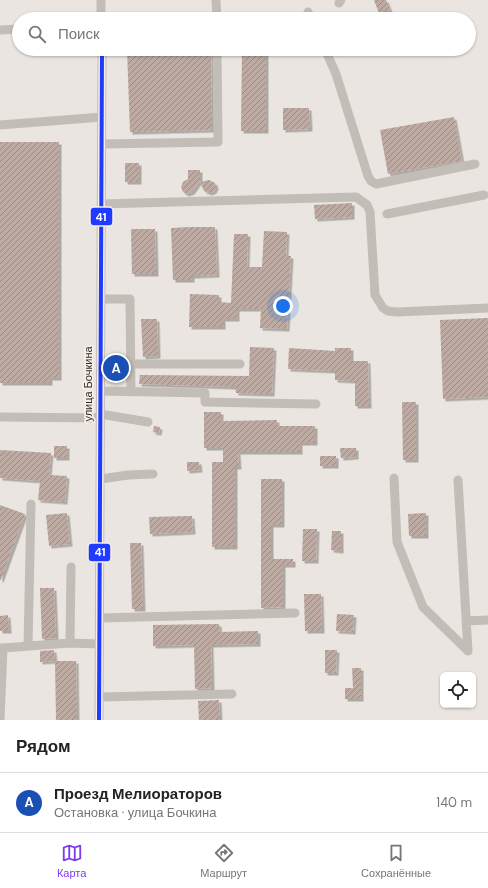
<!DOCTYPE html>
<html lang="ru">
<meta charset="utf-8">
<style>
:root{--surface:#fff;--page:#f6f6f6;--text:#222;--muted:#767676;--line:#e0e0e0;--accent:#7c3aed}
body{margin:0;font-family:"DM Sans",sans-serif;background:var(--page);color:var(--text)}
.controls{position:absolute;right:12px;bottom:12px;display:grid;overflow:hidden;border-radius:6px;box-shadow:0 1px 3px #0004}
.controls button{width:36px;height:36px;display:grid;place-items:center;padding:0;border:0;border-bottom:1px solid var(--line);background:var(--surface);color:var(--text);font:20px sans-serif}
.you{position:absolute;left:283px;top:306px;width:14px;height:14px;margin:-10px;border:3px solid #fff;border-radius:50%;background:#1a73e8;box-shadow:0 0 0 6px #1a73e833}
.badge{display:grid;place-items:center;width:26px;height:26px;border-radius:50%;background:var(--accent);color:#fff;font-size:13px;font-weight:700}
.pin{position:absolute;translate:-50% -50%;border:2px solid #fff;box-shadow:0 1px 4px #0006}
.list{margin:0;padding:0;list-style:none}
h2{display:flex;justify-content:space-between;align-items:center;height:52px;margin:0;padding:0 16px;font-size:17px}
h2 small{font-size:13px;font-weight:400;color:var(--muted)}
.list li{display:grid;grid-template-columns:26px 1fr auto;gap:12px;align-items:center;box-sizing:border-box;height:60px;padding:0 16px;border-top:1px solid var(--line)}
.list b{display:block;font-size:15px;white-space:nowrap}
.list p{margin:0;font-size:13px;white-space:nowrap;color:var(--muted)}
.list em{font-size:13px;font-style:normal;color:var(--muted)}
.icon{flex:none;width:22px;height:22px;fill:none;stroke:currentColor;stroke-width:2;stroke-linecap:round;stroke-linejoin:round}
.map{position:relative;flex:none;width:488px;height:720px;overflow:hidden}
.search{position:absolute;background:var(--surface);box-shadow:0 1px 3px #0004;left:12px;right:12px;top:12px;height:44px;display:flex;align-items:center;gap:10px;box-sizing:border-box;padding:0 14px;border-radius:22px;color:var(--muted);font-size:15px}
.sheet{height:112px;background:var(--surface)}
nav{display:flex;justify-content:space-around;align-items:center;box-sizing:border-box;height:56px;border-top:1px solid var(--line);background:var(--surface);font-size:11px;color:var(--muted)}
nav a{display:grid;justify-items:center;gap:2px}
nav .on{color:var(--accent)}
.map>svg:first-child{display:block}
.building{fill:url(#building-hatch);filter:url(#shadow)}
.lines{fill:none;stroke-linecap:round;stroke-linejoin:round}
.minor{stroke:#c3bdb8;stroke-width:9}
.bus-1-casing{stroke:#f7efe7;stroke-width:7}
.bus-1{stroke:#1f3bff;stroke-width:4}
.labels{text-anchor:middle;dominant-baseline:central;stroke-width:3.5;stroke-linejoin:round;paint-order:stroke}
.street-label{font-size:11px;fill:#332b28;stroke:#f7efe7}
.line-badge{stroke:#f7efe7;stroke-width:1.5}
.badge-label{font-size:11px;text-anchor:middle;font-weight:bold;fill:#fff}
</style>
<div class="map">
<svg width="488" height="720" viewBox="0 0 488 720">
<defs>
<pattern id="building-hatch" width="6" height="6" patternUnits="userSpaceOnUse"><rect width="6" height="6" fill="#bcaaa3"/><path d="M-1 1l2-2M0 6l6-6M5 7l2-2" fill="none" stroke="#998b85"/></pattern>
<filter id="shadow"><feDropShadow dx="2.5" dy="2.5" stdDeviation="0" flood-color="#0004"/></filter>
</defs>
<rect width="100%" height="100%" fill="#eae5e0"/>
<path class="building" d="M374,0H386L391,12L380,16Z
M127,49H211L212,130L130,132Z
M242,49H266V131H241Z
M283,108H309L310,129L283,130Z
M454,117L462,161L388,174L380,130Z
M0,142H59V378H50V383H0Z
M125,163H139V182H125Z
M188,170H200V181L192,192L187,194L183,192L181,187L183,182L188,179Z
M209,180L215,183L216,187L214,191L210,193L204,191L200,182Z
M352,203V217L315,219L314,205Z
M190,227H215L217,275L192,276V280H173L171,228Z
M131,229H155L156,274H132Z
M264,231L287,232L286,256H291L287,329L260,328L261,309H237V319H223V327H189L190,294L219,295V302L231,303L234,234H248L247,267H262Z
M488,318V397L443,399L440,320Z
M141,319H157L158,356L143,357Z
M250,347L274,348L272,394L236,393L235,387L139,384L140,375L249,376Z
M289,348L335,351V348H351V361H368L369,406H355V381L335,380V371L288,369Z
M402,402H416V460H403Z
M204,412H221V421L277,420V426H315V443H300V452H238L239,467H235V547H212V462H223V448H204Z
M154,426L160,427L159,433L153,432Z
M54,446H67V458H54Z
M340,448H356V457L341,458Z
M0,450L51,453L49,475L67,476L65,502L38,500L40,481L0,478Z
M320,456H336V466H320Z
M187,462H199L200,470L187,471Z
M261,479H282V525H271V559H293V565H283V607L261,608Z
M0,505L25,514L1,580H0Z
M67,513L70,544L49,546L46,515Z
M426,513V536H409L408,514Z
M192,516L193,532L150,534L149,517Z
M303,529H317L316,561H302Z
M332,531H341V551L331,550Z
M130,543H141L143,609H132Z
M40,588H54L56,638L42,639Z
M304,594H321L322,631H305Z
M337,614L354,615L353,632L336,631Z
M8,615L9,631H0V616Z
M219,624L220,632L258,631V644L211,645L212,688L195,689L194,645L153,646V625Z
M54,650L55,661H76L77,720H56L55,661L40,662V651Z
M325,650H337L336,673H325Z
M352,668H361V699H345V688H353Z
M219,700L220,720H199L198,701Z"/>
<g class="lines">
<path class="minor" d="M101,0V19
M216,0L217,19
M339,3L341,0
M308,12L311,19
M0,30L19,29
M325,49L336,74L368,176L371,181L376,184L475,164
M0,125L102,117
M102,144L218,142L217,49
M101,204L356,197L367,205L370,212L375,295L383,308L388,311L397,312L488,308
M387,214L484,195
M101,299H130L131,392
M130,364H240
M101,391L205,393V402L316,404
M100,414L148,422
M0,417L100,418
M394,478L397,542L423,607L468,651
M101,479L128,475L153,474
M458,480L468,651
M71,567L70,643L99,644
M100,618L295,613
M466,621L488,620
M28,646L31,504
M0,648H3L0,720
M3,648L70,643
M99,697L232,694
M99,720L102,49"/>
<g class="bus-1-casing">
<path id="bus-1" d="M99,720L102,49"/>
</g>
<use href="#bus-1" class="bus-1"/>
</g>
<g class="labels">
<g class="street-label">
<text transform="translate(88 384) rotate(-90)">улица Бочкина</text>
</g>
</g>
<g class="line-badge">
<rect x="90" y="207" width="23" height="19" rx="4" fill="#1f3bff"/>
<rect x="88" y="543" width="23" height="19" rx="4" fill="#1f3bff"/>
</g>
<g class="badge-label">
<text x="101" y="221">41</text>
<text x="100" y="556">41</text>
</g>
</svg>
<div class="controls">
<button><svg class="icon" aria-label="locate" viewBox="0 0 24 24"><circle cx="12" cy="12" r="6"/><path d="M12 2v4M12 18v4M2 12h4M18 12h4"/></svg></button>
</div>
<div class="you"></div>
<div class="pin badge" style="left:116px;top:368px;background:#1a4fb4">A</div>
<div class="search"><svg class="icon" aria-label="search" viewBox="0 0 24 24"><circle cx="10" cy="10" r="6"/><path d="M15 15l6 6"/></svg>Поиск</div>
</div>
<section class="sheet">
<h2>Рядом<small></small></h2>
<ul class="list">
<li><span class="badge" style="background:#1a4fb4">A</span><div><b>Проезд Мелиораторов</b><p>Остановка · улица Бочкина</p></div><em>140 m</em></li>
</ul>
</section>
<nav>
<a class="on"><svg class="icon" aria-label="map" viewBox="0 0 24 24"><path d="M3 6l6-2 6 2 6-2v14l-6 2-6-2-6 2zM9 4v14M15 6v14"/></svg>Карта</a>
<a><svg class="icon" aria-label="directions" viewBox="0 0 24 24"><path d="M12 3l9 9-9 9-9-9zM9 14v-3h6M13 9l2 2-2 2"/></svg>Маршрут</a>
<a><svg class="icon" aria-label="saved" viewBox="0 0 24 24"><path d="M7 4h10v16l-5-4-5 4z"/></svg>Сохранённые</a>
</nav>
